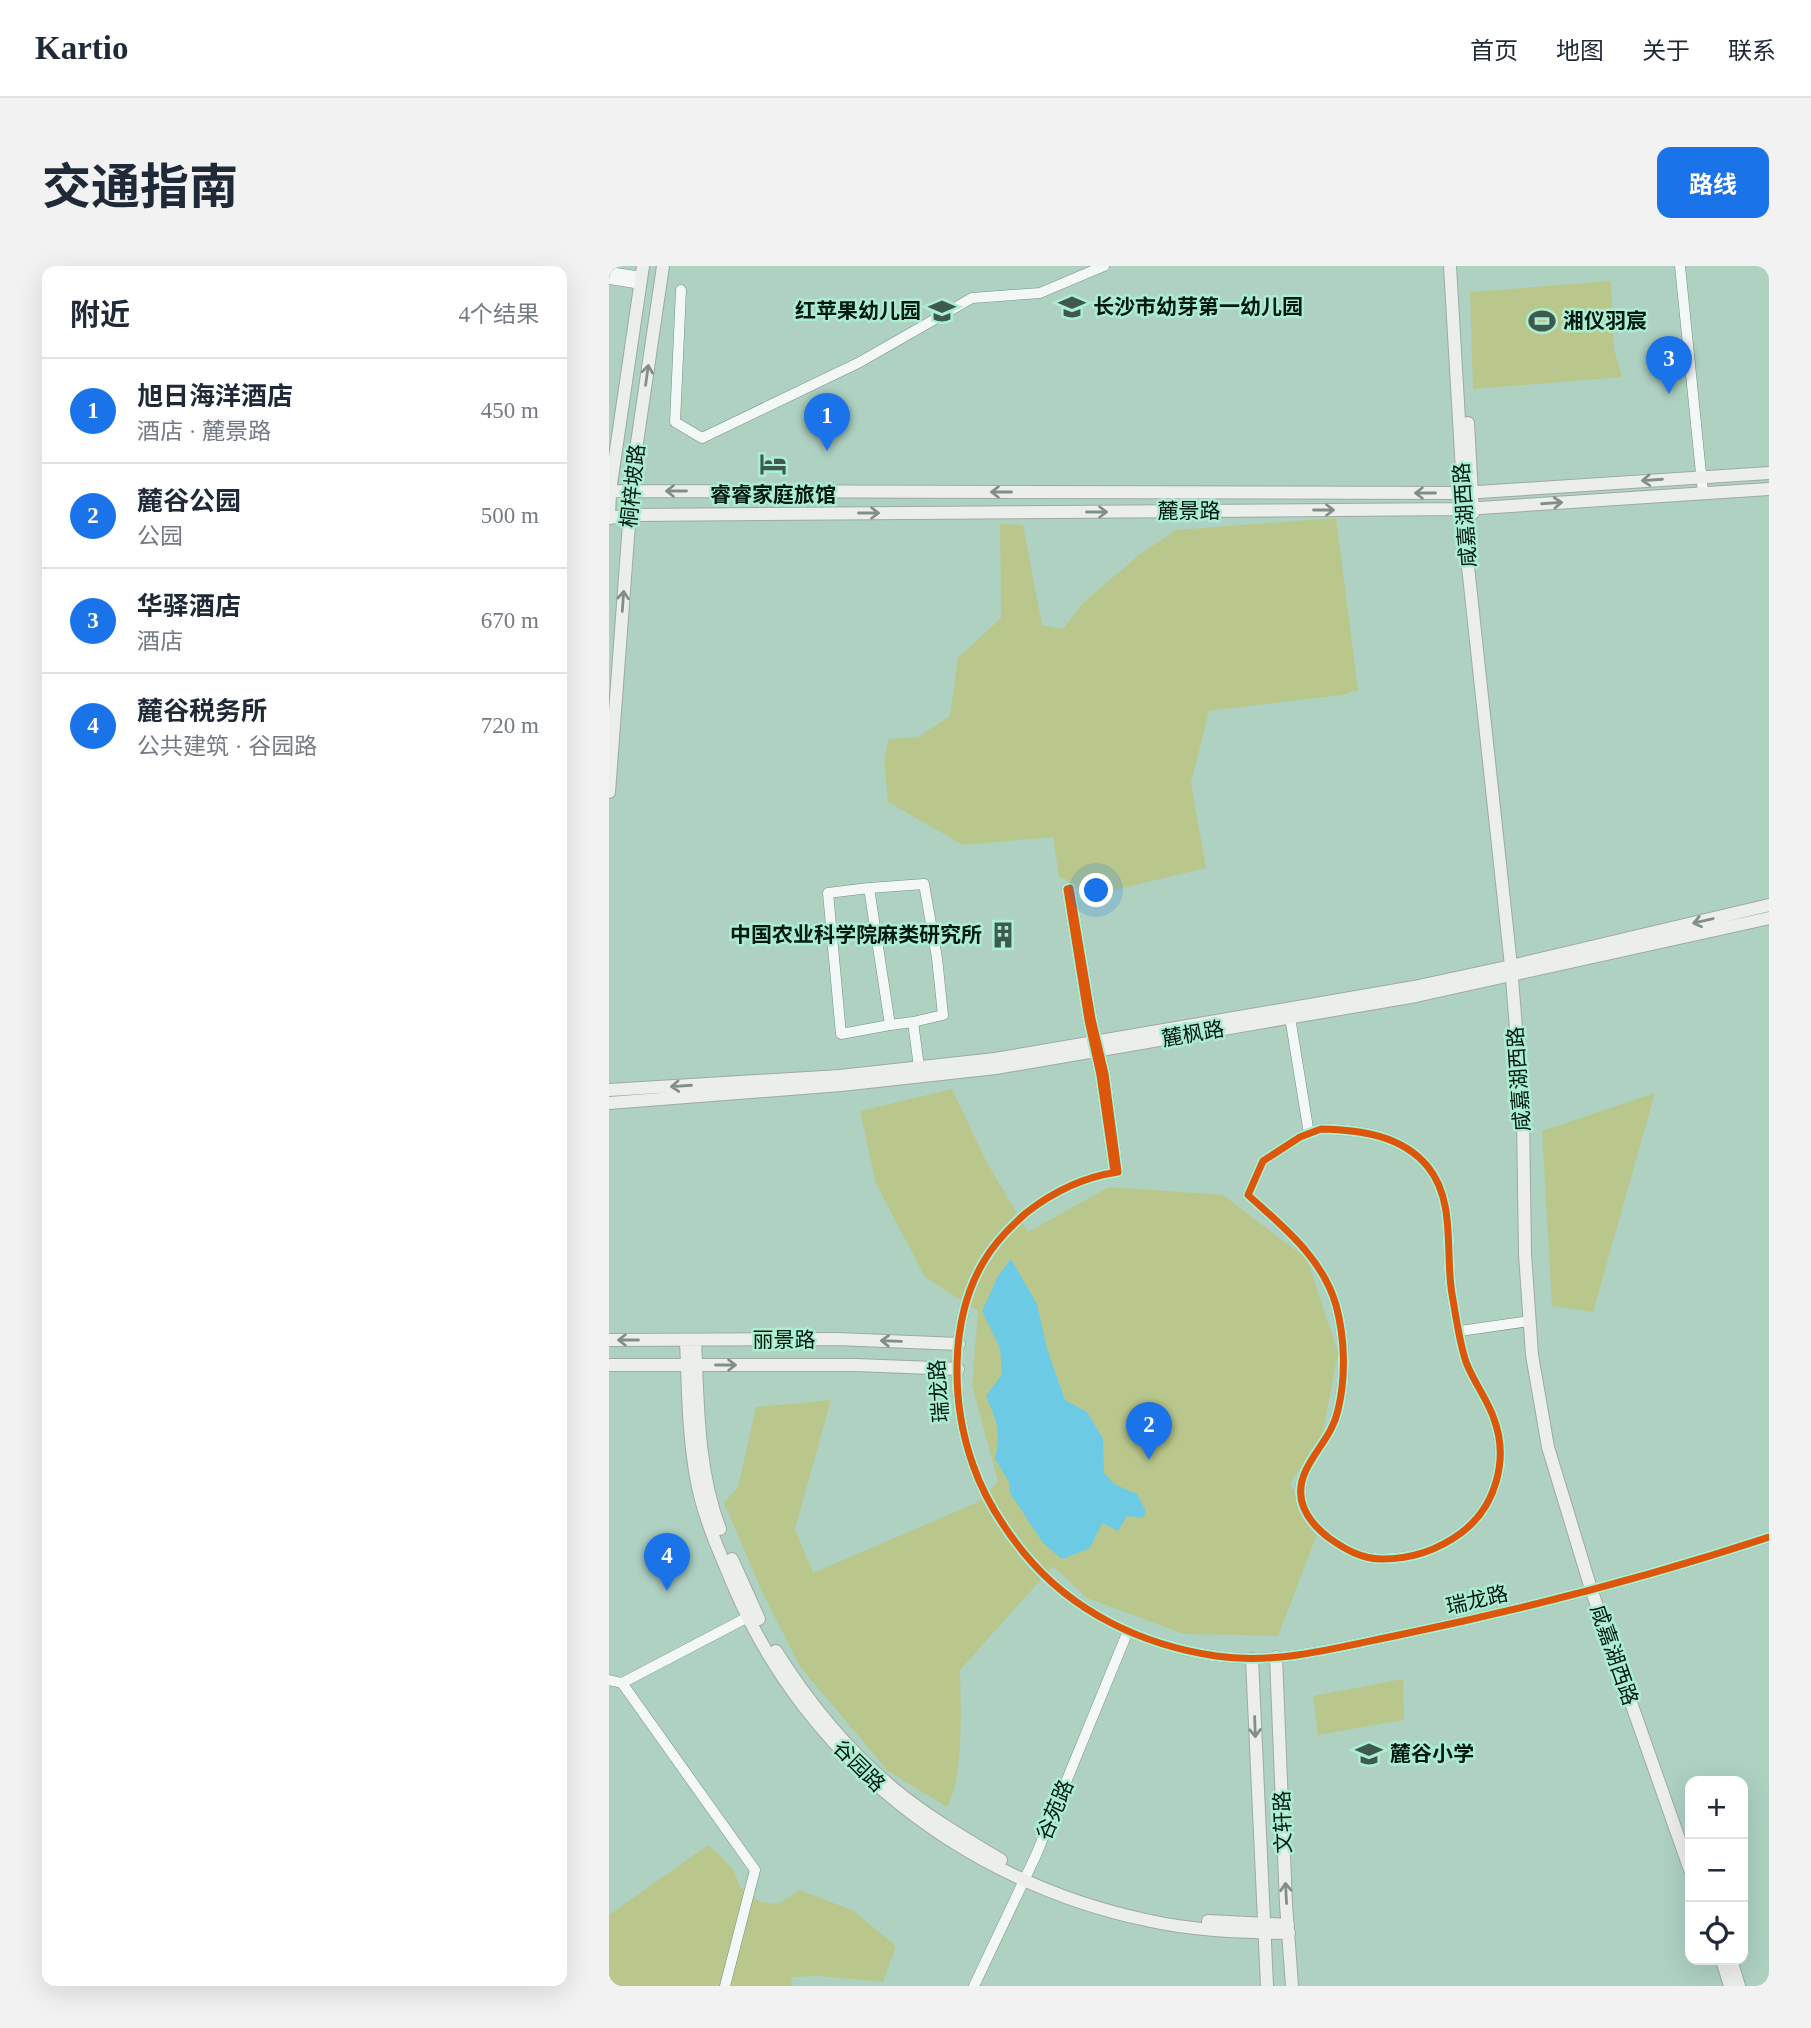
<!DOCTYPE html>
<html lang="zh">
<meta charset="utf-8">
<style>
:root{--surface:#fff;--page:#f2f2f3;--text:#1f2937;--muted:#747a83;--line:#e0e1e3;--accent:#1a73e8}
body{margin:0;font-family:"Times New Roman","Noto Sans SC",serif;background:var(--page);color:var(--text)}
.controls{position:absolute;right:21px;bottom:21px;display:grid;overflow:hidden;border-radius:14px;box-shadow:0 7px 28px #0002}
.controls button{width:63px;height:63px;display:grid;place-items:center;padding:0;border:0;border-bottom:2px solid var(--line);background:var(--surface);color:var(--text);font:35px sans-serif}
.you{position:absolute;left:488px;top:625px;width:24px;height:24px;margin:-18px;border:5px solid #fff;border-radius:50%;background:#1a73e8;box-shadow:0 0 0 10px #1a73e833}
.badge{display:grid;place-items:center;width:46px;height:46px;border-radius:50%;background:var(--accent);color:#fff;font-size:23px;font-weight:700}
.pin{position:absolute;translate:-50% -58px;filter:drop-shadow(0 2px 4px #0008)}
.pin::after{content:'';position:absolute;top:37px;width:24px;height:21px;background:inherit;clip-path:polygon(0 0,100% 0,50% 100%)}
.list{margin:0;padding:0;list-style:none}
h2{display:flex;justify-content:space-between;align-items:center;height:91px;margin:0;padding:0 28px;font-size:30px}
h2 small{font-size:23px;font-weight:400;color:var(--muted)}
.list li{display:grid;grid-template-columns:46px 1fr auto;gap:21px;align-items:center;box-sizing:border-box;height:105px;padding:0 28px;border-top:2px solid var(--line)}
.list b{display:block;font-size:26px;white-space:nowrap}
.list p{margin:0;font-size:23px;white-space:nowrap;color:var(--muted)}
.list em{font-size:23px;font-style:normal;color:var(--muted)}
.icon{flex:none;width:38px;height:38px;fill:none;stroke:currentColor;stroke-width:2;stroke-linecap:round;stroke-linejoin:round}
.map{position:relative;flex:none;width:1160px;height:1720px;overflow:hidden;border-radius:14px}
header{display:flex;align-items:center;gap:42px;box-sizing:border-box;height:98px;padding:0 35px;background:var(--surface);border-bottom:2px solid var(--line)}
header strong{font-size:33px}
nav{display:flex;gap:38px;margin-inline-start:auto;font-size:24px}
.intro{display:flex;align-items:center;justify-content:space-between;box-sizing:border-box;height:168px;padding:0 42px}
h1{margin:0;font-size:49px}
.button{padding:18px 32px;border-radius:14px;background:var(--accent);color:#fff;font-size:24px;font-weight:700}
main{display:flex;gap:42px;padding:0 42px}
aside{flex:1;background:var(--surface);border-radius:14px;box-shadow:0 7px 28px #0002}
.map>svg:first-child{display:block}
.green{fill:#bac78c}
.water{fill:#6ccae4}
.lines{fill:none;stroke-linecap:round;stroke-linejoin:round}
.minor-casing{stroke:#759186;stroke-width:11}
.major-casing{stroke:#9faaa1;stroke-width:14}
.minor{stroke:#f3f8f6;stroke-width:10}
.major{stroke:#eceeeb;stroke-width:12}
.cycleway-casing{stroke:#aceed1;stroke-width:11}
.cycleway{stroke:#dc560c;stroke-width:7}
.oneway{stroke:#828f89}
.labels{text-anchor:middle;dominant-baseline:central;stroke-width:5;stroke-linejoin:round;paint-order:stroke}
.poi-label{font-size:21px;font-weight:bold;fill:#011a11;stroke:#aceed1;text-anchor:start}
.street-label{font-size:21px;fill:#011a11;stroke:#aceed1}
</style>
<header>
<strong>Kartio</strong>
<nav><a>首页</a><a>地图</a><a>关于</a><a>联系</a></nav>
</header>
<div class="intro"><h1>交通指南</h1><a class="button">路线</a></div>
<main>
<aside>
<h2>附近<small>4个结果</small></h2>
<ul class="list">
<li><span class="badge">1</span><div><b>旭日海洋酒店</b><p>酒店 · 麓景路</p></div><em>450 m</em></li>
<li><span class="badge">2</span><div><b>麓谷公园</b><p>公园</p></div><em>500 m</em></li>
<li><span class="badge">3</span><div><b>华驿酒店</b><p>酒店</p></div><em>670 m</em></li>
<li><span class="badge">4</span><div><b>麓谷税务所</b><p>公共建筑 · 谷园路</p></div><em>720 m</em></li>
</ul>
</aside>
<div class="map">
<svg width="1160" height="1720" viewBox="0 0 1160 1720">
<rect width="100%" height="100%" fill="#aed1c2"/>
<path class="green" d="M1002,15L1005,83L1013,111L864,123L861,26Z
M727,252L749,424L732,429L600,445L582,517L597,602L481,630L450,610L444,571L354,579L279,536L275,495L279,473L309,471L341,450L349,392L392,352L391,258L414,259L433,359L454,363L473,338L531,288L567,264Z
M343,823L377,895L419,966L500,921L614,929L698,993L729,1086L713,1171L681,1217L708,1268L669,1370L575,1368L478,1332L444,1300L351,1404C352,1438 355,1513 338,1541L279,1505L192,1402L154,1328L115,1237L129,1221L147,1141L222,1134L186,1263L204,1307L367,1237L389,1216L363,1119L369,1045L316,1011L267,918L251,845Z
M1046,827L984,1046L943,1040L933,865Z
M794,1413L795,1454L709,1469L704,1430Z
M99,1579L111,1589L125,1605L131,1621L151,1636L169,1638L191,1624L245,1645L287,1680L274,1716L210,1710L183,1711L182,1720H0V1649Z"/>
<path class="water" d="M402,993L428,1038L438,1083L456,1134L478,1146L494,1173L495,1207L505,1218L528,1228L537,1245L534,1252L518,1250L509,1265L493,1257L481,1282L453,1293L434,1277L401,1227L400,1216L386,1193C392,1166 388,1155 377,1130L393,1108L391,1082L373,1045L389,1010Z"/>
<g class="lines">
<g class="minor-casing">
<path id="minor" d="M1071,0L1094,227
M0,6L33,11
M0,13L32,18
M72,24L66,156L93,172L251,96L363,32L431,27L495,0
M260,622L219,627L232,768L281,759
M681,751L700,868
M304,756L281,759L260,622L315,618L328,692L334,749L304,756L310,801
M712,863C751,864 793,869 819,901C847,935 836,988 843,1028C847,1050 850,1075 857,1096C865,1117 879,1134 885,1153C900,1193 887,1241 852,1267C829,1284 803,1293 773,1293C753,1293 737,1284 720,1272C698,1255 683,1233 697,1204C707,1183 724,1168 729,1144C737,1111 736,1072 727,1039C713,991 674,961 639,929L654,895L691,871Z
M505,906L491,809L479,754L458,623L461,622L483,753L496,808L509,906C474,911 445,925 417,947C401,961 386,976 375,995C340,1053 342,1137 364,1199C375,1231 394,1261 415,1287C463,1346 533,1379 607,1390C669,1399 730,1381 790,1369C915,1343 1039,1311 1160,1271
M851,1065L921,1055
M0,1414L13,1417L146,1604L116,1720
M13,1417L139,1351
M365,1720L427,1589L519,1365"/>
</g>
<g class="major-casing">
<path id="major" d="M841,0L858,291L902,700L914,850L916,988L923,1089L939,1181L982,1323L1081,1604
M859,157L864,247
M0,225L854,227L1160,207
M0,251L1,225L34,0
M0,252L21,249L855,243L1160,223
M0,526L24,204L54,0
M0,824L231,810L386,793L805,721L902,700L1160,639
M0,837L232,819L387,802L807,730L1160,652
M0,1074L228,1073L350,1078
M77,1074C79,1121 79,1170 88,1216C95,1253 111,1287 125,1321C198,1493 356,1616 537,1654C584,1665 632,1666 680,1667
M86,1074C89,1137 88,1203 111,1263
M0,1099H247L349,1103
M123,1293L150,1353
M167,1385C199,1436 238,1484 285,1523C318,1550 355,1572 392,1594
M667,1391L677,1638L683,1720
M643,1393L658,1720
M599,1655L679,1659
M1113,1694L1121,1720
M1123,1697L1130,1720"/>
</g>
<use href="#minor" class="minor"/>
<use href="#major" class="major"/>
<g class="cycleway-casing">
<path id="cycleway" d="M712,863C751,864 793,869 819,901C847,935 836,988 843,1028C847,1050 850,1075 857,1096C865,1117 879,1134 885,1153C900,1193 887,1241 852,1267C829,1284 803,1293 773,1293C753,1293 737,1284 720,1272C698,1255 683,1233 697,1204C707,1183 724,1168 729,1144C737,1111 736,1072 727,1039C713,991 674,961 639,929L654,895L691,871Z
M505,906L491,809L479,754L458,623L461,622L483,753L496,808L509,906C474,911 445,925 417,947C401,961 386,976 375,995C340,1053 342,1137 364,1199C375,1231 394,1261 415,1287C463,1346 533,1379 607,1390C669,1399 730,1381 790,1369C915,1343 1039,1311 1160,1271"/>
</g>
<use href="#cycleway" class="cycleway"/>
</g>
<defs><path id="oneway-shaft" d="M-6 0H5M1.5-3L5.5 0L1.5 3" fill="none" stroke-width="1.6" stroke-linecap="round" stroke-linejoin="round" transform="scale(1.75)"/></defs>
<g class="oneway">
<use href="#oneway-shaft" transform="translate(38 109) rotate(-82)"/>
<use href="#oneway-shaft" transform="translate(1043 214) rotate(176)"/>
<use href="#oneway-shaft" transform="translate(67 225) rotate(-180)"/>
<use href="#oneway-shaft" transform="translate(392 226) rotate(-180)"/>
<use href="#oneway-shaft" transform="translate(816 227) rotate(-180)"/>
<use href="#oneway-shaft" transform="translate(943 237) rotate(-4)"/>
<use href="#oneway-shaft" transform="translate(715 244)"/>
<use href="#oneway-shaft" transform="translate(488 246)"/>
<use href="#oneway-shaft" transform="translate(260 247)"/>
<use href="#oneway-shaft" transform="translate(14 335) rotate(-86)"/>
<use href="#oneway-shaft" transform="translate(1094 655) rotate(167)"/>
<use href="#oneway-shaft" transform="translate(72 820) rotate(176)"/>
<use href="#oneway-shaft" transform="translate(19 1074) rotate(180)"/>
<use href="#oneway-shaft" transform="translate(282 1075) rotate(-178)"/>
<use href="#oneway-shaft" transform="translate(117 1099)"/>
<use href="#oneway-shaft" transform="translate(646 1461) rotate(88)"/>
<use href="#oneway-shaft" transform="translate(677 1627) rotate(-93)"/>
</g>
<defs>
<g id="school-bare" transform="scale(2.1)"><path d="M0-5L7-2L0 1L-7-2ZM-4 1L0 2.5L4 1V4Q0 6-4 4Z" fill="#3e5a4f" stroke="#aceed1" stroke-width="2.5" paint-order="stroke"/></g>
<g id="stadium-bare" transform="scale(2.1)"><path d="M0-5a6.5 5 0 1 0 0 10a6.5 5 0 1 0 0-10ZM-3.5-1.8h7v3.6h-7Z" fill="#3e5a4f" stroke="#aceed1" stroke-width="2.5" paint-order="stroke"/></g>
<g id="hotel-bare" transform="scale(2.1)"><path d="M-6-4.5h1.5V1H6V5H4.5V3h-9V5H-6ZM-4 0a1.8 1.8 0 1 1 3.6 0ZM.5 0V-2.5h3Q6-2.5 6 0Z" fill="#3e5a4f" stroke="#aceed1" stroke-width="2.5" paint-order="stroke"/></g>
<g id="building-bare" transform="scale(2.1)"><path d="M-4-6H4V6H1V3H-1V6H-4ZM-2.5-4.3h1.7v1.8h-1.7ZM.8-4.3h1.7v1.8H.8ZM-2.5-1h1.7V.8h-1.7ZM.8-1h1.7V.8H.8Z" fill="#3e5a4f" stroke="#aceed1" stroke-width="2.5" paint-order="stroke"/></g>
</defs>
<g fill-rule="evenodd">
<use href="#school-bare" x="463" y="41"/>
<use href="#school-bare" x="333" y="45"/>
<use href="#stadium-bare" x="933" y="55"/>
<use href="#hotel-bare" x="164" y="198"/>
<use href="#building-bare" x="394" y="669"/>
<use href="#school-bare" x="760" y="1488"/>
</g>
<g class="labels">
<g class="poi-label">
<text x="484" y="41">长沙市幼芽第一幼儿园</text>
<text x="312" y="45" text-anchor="end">红苹果幼儿园</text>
<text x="954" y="55">湘仪羽宸</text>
<text x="164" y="229" text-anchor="middle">睿睿家庭旅馆</text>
<text x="373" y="669" text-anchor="end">中国农业科学院麻类研究所</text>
<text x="781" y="1488">麓谷小学</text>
</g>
<g class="street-label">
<text transform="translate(24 220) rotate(-84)">桐梓坡路</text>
<text x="580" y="245">麓景路</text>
<text transform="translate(856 249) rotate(-94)">咸嘉湖西路</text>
<text transform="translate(584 768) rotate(-10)">麓枫路</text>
<text transform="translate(910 813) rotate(-94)">咸嘉湖西路</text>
<text x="175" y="1074">丽景路</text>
<text transform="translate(330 1125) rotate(-94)">瑞龙路</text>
<text transform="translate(868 1334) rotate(-13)">瑞龙路</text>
<text transform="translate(1005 1389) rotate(71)">咸嘉湖西路</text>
<text transform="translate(250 1500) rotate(45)">谷园路</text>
<text transform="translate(446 1544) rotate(-67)">谷苑路</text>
<text transform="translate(674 1556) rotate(-92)">文轩路</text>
</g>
</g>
</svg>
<div class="controls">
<button>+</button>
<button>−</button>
<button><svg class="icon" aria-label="locate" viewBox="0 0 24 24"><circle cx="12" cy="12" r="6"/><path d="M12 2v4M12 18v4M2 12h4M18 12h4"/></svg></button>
</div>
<div class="you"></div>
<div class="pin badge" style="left:218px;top:185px">1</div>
<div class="pin badge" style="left:540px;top:1194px">2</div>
<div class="pin badge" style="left:1060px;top:128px">3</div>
<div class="pin badge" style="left:58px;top:1325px">4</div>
</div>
</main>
